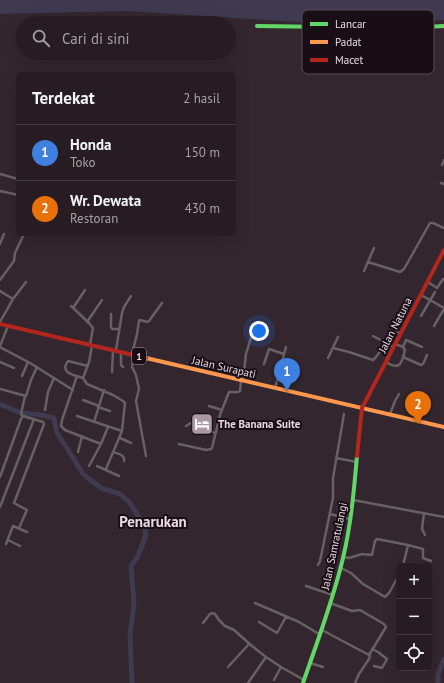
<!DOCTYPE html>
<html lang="id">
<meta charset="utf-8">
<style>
:root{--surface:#261c22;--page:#32292f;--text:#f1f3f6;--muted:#a4a1a5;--line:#423a40;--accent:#8c9099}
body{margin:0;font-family:"PT Sans",sans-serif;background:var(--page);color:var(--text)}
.controls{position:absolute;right:12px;bottom:12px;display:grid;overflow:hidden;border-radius:6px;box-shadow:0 4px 16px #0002}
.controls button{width:36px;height:36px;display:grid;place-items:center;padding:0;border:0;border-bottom:1px solid var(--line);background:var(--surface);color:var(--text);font:20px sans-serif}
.you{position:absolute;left:259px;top:331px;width:14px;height:14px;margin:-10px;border:3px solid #fff;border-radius:50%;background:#1a73e8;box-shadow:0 0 0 6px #1a73e833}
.badge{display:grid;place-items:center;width:26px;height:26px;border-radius:50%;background:var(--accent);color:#fff;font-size:13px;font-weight:700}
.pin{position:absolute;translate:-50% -33px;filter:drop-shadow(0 1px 2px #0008)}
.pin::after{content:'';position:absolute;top:21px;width:14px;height:12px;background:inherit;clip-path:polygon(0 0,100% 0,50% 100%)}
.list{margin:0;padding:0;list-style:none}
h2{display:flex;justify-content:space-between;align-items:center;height:52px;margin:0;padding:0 16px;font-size:17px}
h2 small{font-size:13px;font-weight:400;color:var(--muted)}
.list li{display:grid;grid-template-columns:26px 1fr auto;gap:12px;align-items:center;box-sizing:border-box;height:56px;padding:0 16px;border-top:1px solid var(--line)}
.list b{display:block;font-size:15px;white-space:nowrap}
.list p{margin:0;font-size:13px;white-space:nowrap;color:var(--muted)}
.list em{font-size:13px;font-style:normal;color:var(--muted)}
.icon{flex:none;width:22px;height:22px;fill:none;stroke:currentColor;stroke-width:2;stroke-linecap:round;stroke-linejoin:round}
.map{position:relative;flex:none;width:444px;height:683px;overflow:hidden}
.search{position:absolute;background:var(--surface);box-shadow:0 4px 16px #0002;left:16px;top:16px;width:220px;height:44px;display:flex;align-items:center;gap:10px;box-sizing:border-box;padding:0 14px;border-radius:22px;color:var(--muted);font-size:15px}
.panel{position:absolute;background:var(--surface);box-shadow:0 4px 16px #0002;left:16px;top:72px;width:220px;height:164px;border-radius:6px}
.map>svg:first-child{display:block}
.water{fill:#3f3a50}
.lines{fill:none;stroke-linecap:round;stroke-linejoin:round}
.river{stroke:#3f3a50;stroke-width:5}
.street{stroke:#666162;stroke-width:2.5}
.fast{stroke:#63d668;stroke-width:4}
.slow{stroke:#ff974d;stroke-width:4}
.jam{stroke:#b3261e;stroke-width:4}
.labels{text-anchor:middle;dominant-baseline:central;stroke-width:4;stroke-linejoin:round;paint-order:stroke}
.shield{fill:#190e15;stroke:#ac9ca4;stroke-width:1}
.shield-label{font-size:10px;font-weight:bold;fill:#ebd9e2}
.street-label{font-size:11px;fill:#ebd9e2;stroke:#190e15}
.poi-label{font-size:11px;font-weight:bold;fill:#ebd9e2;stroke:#190e15;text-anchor:start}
.district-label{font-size:15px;font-weight:bold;fill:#ebd9e2;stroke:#190e15}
.key{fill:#190e15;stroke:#584b52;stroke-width:1}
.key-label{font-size:11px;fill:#ebd9e2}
</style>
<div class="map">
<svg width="444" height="683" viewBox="0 0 444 683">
<rect width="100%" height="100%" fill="#33262e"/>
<path class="water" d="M0,0H444V20L387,25L313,23L126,11L0,14Z"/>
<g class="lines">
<path class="river" d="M0,404L21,413L42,415L54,418L57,433L72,456L83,474L101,488L120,494L130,503L144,525L146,535L138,556L131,566L134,603L130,635L132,683
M438,683V674L444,659"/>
<path class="street" d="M442,165L444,160
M0,174L18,179
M441,183L444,184
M0,191L18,195
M0,244L4,234
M368,262L400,272L404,269L430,223H433L444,228
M364,271L374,248
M0,280L14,261L15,253L24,234
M428,282L437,288L443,279L444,280
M0,291L13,299
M421,295L444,308
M71,306L89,323L93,328L90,344
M73,308L85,290
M111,314V327L112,329H119
M421,316L435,292
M0,322L13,299L26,282
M87,322L102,300
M434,326L444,309
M373,336L394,347
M0,346L8,326
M0,347L30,363L73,390
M403,347L406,340L422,347
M333,348L349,352L373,360L376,357L394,332L396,331L400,333
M116,350L122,313L124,307L131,296
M121,353V365L123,367
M132,354L137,334L139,321L140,320L147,322L149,321L162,303
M134,355L132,367L136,375L139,389L136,401L146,456
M403,357L421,365L423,364L427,355
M328,358L338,337
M0,362L14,368
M386,362C400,371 402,363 405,350L403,347L395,344
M264,364L269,349L284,354
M88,366L68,361C59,373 74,375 83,378L87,384L113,395L123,401L125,403L122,431L106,469
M112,372L113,351
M22,376L28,362
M77,376L62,420L61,426L65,430L101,444
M83,378L89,362L92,346
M243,381L246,354L253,331
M275,388L286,347
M0,389L26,396L31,380L37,367
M83,400L99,406
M209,406L222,410
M98,407L110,411
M45,410L48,392L54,378
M390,414L395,401L399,394
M77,416L122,431
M94,422L104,390
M186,426L191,423H195L215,433
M120,438L131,443
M179,444L206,450L211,449L212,448L220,415L229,392H238L240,391L241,381
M78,452L82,436
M113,452C118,454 125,454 124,461
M336,458L357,462
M89,466L101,444L108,427
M97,466L119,476
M0,477L21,419L23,416L21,414L25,396
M353,500L444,517
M0,507L34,419
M424,513L422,529L425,535
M330,514L350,519
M19,528L27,510L14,503L44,424L43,422L23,416
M8,540L20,546
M6,544L13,526L27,532
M343,557L349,558L362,554L372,555L375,541L377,539L408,545L423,549V558L431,561
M318,565L320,561L333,498V478L344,414
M403,566L408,545
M341,568L351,573L363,584L385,597L389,593L399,575
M306,586L333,595
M255,603L299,622L319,634
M330,603L352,611L360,610L384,624L386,627L369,655L370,656L369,659L359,674L355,683
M259,622L277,633L286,617
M203,623L210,614L212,613L215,614L219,620L225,626L234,630L252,646L266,657
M322,630L369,655
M372,649L378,652L387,659L382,668L374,666
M310,663L323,667
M228,667L249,644
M274,680L281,667
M248,683L266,657L281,667L304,680"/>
<path class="fast" d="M257,26L403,28L444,26
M303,683C317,642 333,601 343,558C351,525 354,490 357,456"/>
<path class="slow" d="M146,358L444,427"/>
<path class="jam" d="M0,324L146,358
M357,456L362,408L444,250"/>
</g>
<defs>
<g id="hotel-square" transform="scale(1.15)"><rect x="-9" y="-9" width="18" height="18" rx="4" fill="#ab9aa3" stroke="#190e15"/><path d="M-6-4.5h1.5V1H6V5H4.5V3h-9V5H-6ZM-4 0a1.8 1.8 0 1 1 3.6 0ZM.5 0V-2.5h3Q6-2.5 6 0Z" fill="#fff"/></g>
</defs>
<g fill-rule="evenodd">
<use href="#hotel-square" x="202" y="424"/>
</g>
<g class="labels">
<rect class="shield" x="132" y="348" width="14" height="16" rx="3"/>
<g class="shield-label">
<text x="139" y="356">1</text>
</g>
<g class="street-label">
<text transform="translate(395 325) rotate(-63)">Jalan Natuna</text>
<text transform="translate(224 367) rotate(13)">Jalan Surapati</text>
<text transform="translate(334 546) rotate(-78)">Jalan Samratulangi</text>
</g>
<g class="poi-label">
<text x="218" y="424">The Banana Suite</text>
</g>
<g class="district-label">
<text x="153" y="521">Penarukan</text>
</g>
</g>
<rect x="302" y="10" width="132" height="64" rx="6" class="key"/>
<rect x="310" y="22" width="18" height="4" fill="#63d668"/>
<rect x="310" y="40" width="18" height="4" fill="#ff974d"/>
<rect x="310" y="58" width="18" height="4" fill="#b3261e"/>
<g class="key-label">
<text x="335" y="28">Lancar</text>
<text x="335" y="46">Padat</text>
<text x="335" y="64">Macet</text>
</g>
</svg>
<div class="controls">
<button>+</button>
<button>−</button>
<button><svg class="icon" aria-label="locate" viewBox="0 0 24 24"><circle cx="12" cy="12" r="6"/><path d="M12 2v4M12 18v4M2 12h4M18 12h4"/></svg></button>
</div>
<div class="you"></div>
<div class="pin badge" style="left:287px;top:391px;background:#3f7fe0">1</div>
<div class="pin badge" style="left:418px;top:424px;background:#e8710a">2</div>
<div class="search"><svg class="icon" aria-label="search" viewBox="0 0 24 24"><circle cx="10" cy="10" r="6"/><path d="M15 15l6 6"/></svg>Cari di sini</div>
<section class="panel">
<h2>Terdekat<small>2 hasil</small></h2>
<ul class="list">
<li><span class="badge" style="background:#3f7fe0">1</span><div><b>Honda</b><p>Toko</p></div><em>150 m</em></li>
<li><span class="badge" style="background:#e8710a">2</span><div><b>Wr. Dewata</b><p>Restoran</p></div><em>430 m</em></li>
</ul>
</section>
</div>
